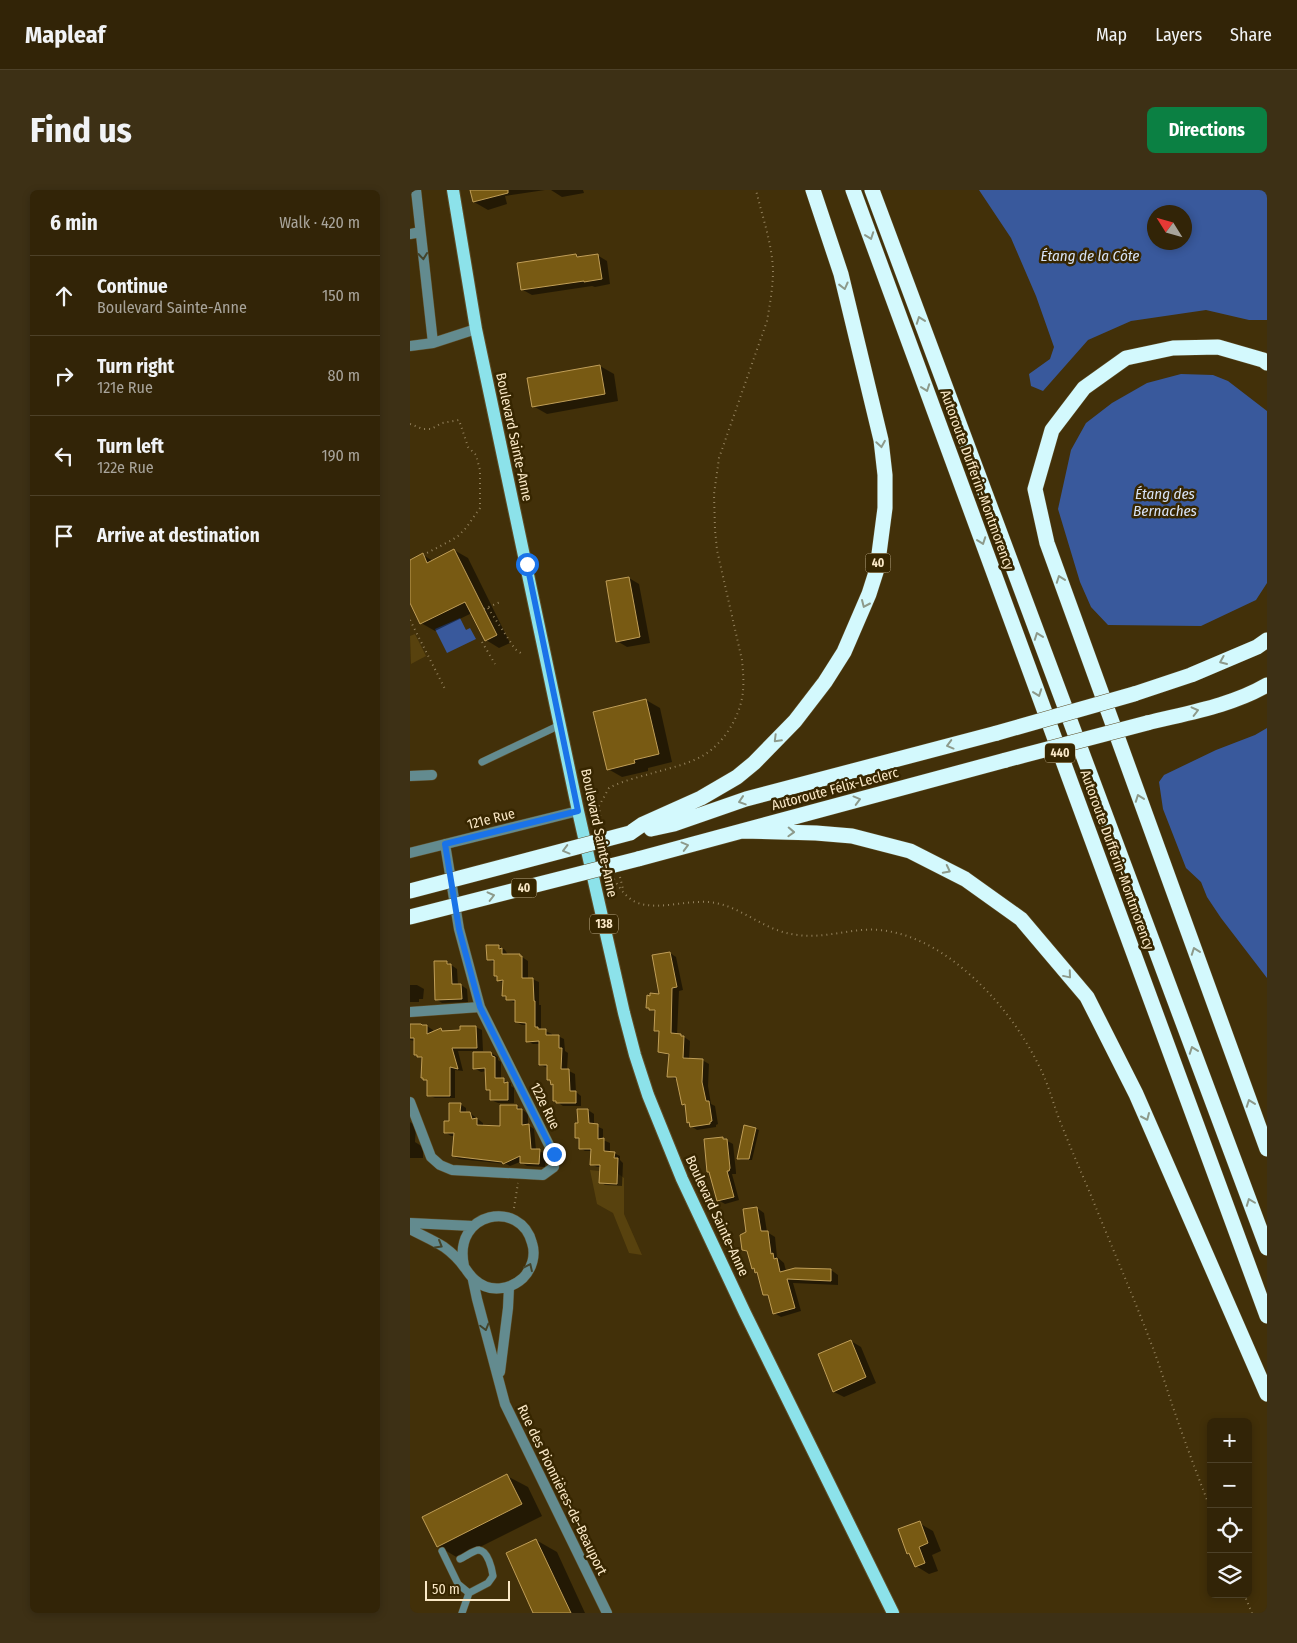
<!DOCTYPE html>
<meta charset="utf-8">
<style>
:root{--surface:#322407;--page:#3d3015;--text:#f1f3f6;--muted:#a8a49b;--line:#4d4128;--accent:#0b8043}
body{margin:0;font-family:"Fira Sans Condensed",sans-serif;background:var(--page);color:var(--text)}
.controls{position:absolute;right:15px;bottom:15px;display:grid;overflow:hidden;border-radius:8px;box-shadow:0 2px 8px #0003}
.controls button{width:45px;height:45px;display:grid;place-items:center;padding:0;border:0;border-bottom:1px solid var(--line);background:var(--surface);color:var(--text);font:25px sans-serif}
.compass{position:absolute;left:737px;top:15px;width:45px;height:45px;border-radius:50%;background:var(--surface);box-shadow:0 2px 8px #0003;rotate:307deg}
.scale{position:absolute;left:15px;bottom:12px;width:85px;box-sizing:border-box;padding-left:5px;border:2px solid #fae8c6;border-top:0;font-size:14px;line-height:18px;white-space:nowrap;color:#fae8c6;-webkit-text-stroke:4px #372600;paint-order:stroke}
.stop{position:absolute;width:15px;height:15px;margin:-11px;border:4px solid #1a73e8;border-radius:50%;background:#fff}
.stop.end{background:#1a73e8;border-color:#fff;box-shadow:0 1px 5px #0008}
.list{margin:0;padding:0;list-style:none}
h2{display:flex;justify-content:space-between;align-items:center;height:65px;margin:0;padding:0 20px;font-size:21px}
h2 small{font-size:16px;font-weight:400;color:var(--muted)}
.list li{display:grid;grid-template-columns:32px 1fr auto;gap:15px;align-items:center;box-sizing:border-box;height:80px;padding:0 20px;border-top:1px solid var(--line)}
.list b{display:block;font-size:19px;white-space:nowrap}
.list p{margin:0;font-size:16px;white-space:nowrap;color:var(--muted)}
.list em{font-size:16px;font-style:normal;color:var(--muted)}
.icon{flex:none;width:28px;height:28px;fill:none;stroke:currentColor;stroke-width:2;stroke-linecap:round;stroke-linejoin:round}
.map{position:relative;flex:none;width:857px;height:1423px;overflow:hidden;border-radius:8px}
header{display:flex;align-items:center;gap:30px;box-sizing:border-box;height:70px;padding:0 25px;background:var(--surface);border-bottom:1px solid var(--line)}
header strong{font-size:24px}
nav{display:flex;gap:28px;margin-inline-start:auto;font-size:18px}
.intro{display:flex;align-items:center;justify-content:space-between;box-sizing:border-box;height:120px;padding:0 30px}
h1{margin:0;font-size:35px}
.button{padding:12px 22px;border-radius:8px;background:var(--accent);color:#fff;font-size:18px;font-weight:700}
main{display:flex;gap:30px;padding:0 30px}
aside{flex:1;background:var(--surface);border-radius:8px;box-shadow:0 2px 8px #0003}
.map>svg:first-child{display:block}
.green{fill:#58420e}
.water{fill:#39599c;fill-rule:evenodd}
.shadow{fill:#0007}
.building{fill:#785a13;stroke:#c09e57}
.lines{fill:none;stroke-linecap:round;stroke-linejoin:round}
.service-casing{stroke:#5f4d27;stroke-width:8}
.minor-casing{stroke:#5f4d27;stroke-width:11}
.primary-casing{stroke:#5f4d27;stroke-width:14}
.motorway-casing{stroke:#5f4d27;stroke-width:16}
.path{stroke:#93815c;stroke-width:2;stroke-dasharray:1 4;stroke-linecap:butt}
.service{stroke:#638b8f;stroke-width:7}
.minor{stroke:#638b8f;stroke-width:10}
.primary{stroke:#8ce2ea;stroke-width:12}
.motorway{stroke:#d3f9fd;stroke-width:15}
.motorway-bridge-casing{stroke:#5f4d27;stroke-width:16;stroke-linecap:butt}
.motorway-bridge{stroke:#d3f9fd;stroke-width:15}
.oneway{stroke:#8d9a8b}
.oneway2{stroke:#44442b}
.route{stroke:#1a73e8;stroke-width:6}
.labels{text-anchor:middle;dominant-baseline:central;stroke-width:5;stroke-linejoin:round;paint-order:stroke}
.shield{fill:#372600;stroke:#c0ae8b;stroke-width:1}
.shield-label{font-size:12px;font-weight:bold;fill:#fae8c6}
.street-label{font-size:14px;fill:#fae8c6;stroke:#372600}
.water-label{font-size:15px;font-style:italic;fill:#d8e3f6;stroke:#372600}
</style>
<header>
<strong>Mapleaf</strong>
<nav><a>Map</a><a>Layers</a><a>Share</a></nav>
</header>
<div class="intro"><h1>Find us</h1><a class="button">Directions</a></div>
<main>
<aside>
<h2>6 min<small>Walk · 420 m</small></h2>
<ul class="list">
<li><svg class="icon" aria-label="ahead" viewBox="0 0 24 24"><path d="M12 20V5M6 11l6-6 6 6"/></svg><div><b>Continue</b><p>Boulevard Sainte-Anne</p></div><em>150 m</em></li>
<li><svg class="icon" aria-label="right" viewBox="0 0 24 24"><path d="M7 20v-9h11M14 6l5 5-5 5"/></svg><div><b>Turn right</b><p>121e Rue</p></div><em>80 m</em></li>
<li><svg class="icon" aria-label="left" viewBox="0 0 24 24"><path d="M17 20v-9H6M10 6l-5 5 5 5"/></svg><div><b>Turn left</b><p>122e Rue</p></div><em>190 m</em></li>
<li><svg class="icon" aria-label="arrive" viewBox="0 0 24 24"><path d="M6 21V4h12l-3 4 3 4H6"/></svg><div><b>Arrive at destination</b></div></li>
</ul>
</aside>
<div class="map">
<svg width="857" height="1423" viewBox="0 0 857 1423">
<rect width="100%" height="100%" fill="#423009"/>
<path class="green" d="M5,444L16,466L1,474L0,446Z
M180,980L207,983L214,988V1024L232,1065L219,1063L203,1023L187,1014Z"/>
<path class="water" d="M569,0H857V130H839L796,120L721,131L678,150L633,201L621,196L619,184L640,169L644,157L626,106L601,48ZM774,22V52H744V22Z
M771,184L803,185L818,191L857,221V393L846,410L791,436L698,435L681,417L670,392L648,319L661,260L676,233L702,213L737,193Z
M50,428L56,440L60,438L66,449L37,463L25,439Z
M857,538V788L811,728L797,707L791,692L776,678L753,619L749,592L754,585L806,560L845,545Z"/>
<path class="shadow" d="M61,0H135L95,6L97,14L78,20L64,12Z
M141,0H173L174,3L152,7Z
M166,65L171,68L187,65L197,71L200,94L185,97L182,96L122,105L113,100Z
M190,176L204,184L208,211L137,224L123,216Z
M44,360L58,368L100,453L89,458L76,450L62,423L25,441L11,433L0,410V371L13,365L23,371Z
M219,388L229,394L240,453L217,457L207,451Z
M236,510L250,518L262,572L238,578V581L212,587L198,579Z
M89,756L95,760L98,765H109L118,771V789H122L129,792V815H131V839L142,844V846H148L154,849L155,861L158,863L157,880L165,884L166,902L171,906V916H153L144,910V895L138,889V878L130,875L131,854H123L117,851V835H112L106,832V813L97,809V808L94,806V793L88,790V786L85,785V773L78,769Z
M260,763L266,767L273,800L269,801L267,845H271L280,851L279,870H292L299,874L298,896L301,914L305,916L308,934L306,935V937L287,940L281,936V933L278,932L276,916L273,914L268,890L258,886L260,866L250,861L251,843L245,840L246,822L238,817L251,805Z
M37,772L47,779L48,795H51L57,799L58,812L32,813L26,809Z
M0,795H7L14,799L13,809H9V812H0Z
M0,836H17L23,840V843L31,840L35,842L51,841L66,837L72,840L73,861H48L53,881L45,880V908H25L18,905L19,891L15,889L13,869L5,864V851L0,850Z
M81,863L88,867V870L91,872V890L101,893V896L104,898V913H88L81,910V901L77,899V881L71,882L64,878Z
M50,914L56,918V923H60L73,933V937L91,938V916H107L113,920L118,924V935L124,939L126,960L136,964L135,977L117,976L110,972L100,976L96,974L49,969L43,966L45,946H41L35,942Z
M178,920L184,924V935L193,939V950L200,953V963H204L210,966V970L213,973L212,996L195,995L190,992L191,977H187L181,974L182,961H175L170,958V949L166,947L169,934Z
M0,932L6,936L5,952L13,957V968H0Z
M346,939L349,940L342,970H331L328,968Z
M312,948L323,954L326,982V984H322L329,1010L315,1014L308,1010Z
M347,1018L354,1023L357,1042L365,1047L367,1067L374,1073L376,1081L421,1080L428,1085V1095L383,1093L391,1121L371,1127L364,1123L360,1108L354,1104L348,1083L343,1078L339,1063L333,1059Z
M441,1151L451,1157L466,1193L434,1207L424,1202L410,1164Z
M97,1286L118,1297L132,1326L48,1368L28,1356Z
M509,1333L523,1341L531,1361L522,1365L528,1381L519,1384L506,1376L501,1365L498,1363Z
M126,1350L147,1362L175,1423H125Z"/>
<path class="building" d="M60,0H98V3L63,12Z
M166,64L167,67L188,64L192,89L174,92V91L111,100L107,73Z
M190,175L195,204L122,217L117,188Z
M44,359L87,445L75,451L55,412L10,434L0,413V370L13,363L17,373Z
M219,387L230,447L206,452L196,391Z
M236,509L249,564L224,570L225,573L197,580L183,522Z
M76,755H89V759L92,758V764H110V766H112V788H123L124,811H125V837H128V839H136V845H149V858H152L151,879H159L160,901H166V913H146V911H143V894L141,895L140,890H137V875H129V851L116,852V833L105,832V810H96V806H92L93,790L87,791V786H84V770H77Z
M260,762L267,797L262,798L261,843L271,844V846H274L273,868L293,869L292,892L296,911H299L302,931L300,932V934L280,937L279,932L277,933L275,914L272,915L266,887H257L259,864L248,862L249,841H244L245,820H239V818H236L237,805L240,806V803L249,804L242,765Z
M24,771H37V774H41L42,794H51L52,809L25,810Z
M0,834H11L12,835H17V844L31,838L32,841L50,840V836H66L67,858H42L48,879L40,877V906H17V890H13V888H11L12,867H7V865H4V848H0Z
M63,862H81L82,866L85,867V888H94V893L98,892V910H80V900H76L75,878L63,879Z
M39,913H51L50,922H60L62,929L67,928V935L90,936V915H107V919H112V935L119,934L121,959H130L129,974L110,973V966L93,974L92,972L42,966L44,943H34V931H39Z
M167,919H178L179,933L188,934V949L194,948V961L205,962L204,968H208L207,994L189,993L190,975H180L181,959H169V948H165V933H168Z
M334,935L346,938L339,969H327Z
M313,947V949H317L320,978L319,981H317L324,1007L307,1011L299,982H297L294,949Z
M347,1017L351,1041H358L361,1064L363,1063L364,1069L367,1068L370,1082L385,1078L421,1079V1091L377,1089L385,1118L363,1124L358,1105H353L347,1082L345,1083L344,1078L342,1079L337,1061L332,1060L330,1045L336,1042L333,1019Z
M441,1150L456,1187L423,1202L408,1164Z
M97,1284L112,1314L27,1357L12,1327Z
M510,1331L518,1353L509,1357L515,1373L505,1377L499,1363L497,1364L488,1339Z
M126,1349L161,1423H123L96,1363Z"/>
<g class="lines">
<g class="service-casing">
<path id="service" d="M72,572L150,535
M32,1361L48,1394L59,1403
M50,1369C55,1367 64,1360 69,1360C78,1361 82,1379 83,1386L78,1393L59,1403L52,1423"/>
</g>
<g class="minor-casing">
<path id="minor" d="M6,0L23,153
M0,44L10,42
M0,156L23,153L66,139
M0,586L22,585
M0,663L168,621
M0,822L70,817
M0,912L21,967L30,975L42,980L133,985L144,977L143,963L70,817L49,739L35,654
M0,1033L63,1036
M0,1039C11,1045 23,1050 34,1057C41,1062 50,1071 55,1078C58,1082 61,1087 65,1090C79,1103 100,1100 113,1088C122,1079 126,1065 122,1053C111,1009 42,1021 54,1076
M63,1090L67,1109L95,1214L197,1423
M90,1182L98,1118L99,1097"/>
</g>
<g class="primary-casing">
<path id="primary" d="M43,0L66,139L168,621L214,823L225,865L238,905L272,989L335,1123L483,1423"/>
</g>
<g class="motorway-casing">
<path id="motorway" d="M443,0L857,1126
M462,0L857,1058
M857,173L853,170L808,157L763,158L716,168L674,198L642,240L625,299L637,353L857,959
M724,504L781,485L847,457L857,450
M737,533C777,523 821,516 857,495
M241,639L264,634L336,609L587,543
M332,641L406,643L442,646L500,661L555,689L611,729L677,807L726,904L857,1204
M220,643L233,634L291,608L327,587L344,573L385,531L415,492L434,462L459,404L467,379L475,318V285L471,250L431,84L403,0
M228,669L596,570"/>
</g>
<path class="path" d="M0,234L13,239H21L32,233L49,230L58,257L66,265L70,280V318L56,338L48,346L42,350L13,365
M78,418L105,459L112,464
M74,419L90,412
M0,430L35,499
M72,452L85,474
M190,636L191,633L189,616L199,598C212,591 229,587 243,583C260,578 279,574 294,565C315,552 331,525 333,501C334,491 333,481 332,470L307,360L305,340L304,304L309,268L357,131C360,114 363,97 363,80C362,53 352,26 346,0
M210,687L213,699
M204,689C210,699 217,709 228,713C251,721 280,708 306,713C335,719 356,742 388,745C409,748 430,742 451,740C484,737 516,751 542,770C582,800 612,839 633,884C639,898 643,912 648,926C658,952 669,977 680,1003C700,1053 722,1103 741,1153C750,1176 757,1200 765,1223C776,1255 788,1287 801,1320
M104,1018L108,993
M834,1404L842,1423"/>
<use href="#service" class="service"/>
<use href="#minor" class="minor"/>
<use href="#primary" class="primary"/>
<use href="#motorway" class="motorway"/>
<g class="motorway-bridge-casing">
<path id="motorway-bridge" d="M587,543L724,504
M596,570L737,533
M0,701L220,643
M0,727L228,669"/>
</g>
<use href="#motorway-bridge" class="motorway-bridge"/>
</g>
<defs><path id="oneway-chevron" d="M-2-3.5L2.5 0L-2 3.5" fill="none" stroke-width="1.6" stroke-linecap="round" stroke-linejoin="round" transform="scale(1.25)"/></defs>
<g class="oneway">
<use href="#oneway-chevron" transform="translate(460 46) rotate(70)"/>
<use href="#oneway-chevron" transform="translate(434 96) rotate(76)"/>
<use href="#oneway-chevron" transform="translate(510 130) rotate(-110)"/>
<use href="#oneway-chevron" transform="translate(516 198) rotate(70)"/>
<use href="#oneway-chevron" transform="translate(471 254) rotate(81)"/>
<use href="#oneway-chevron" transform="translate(572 351) rotate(70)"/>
<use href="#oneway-chevron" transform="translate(650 389) rotate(-110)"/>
<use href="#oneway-chevron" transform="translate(455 414) rotate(114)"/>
<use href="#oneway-chevron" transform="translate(628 446) rotate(-110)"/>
<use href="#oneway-chevron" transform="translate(813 471) rotate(157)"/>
<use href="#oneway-chevron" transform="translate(628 503) rotate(70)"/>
<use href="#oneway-chevron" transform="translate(785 521) rotate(-14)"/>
<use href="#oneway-chevron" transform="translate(367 549) rotate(135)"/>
<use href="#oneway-chevron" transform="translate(540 555) rotate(165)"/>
<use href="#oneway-chevron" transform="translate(729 608) rotate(-110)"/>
<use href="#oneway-chevron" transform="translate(447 610) rotate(-15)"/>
<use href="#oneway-chevron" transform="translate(332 611) rotate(162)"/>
<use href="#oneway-chevron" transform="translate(381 642) rotate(2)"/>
<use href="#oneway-chevron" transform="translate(275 656) rotate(-15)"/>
<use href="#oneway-chevron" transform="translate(156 660) rotate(165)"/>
<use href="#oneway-chevron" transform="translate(537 680) rotate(27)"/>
<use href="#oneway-chevron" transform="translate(81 706) rotate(-14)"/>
<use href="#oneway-chevron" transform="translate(785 761) rotate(-110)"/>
<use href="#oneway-chevron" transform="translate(658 785) rotate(50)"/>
<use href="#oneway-chevron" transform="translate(783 860) rotate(-110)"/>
<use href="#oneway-chevron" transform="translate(840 913) rotate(-110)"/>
<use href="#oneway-chevron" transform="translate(736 927) rotate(66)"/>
<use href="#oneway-chevron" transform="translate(840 1012) rotate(-111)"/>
</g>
<g class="oneway2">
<use href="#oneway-chevron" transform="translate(13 66) rotate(84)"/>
<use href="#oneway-chevron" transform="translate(29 1055) rotate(30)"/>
<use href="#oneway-chevron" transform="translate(119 1077) rotate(-65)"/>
<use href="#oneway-chevron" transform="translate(75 1137) rotate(75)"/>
</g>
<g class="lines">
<path class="route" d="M117,374L168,621L35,654L49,739L70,817L144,964"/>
</g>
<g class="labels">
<g class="shield">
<rect x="455.5" y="363.5" width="25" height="19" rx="4"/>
<rect x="635" y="553.5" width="30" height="19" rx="4"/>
<rect x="101.5" y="688.5" width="25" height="19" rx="4"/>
<rect x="180" y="724.5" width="28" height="19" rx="4"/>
</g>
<g class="shield-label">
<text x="468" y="373">40</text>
<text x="650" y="563">440</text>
<text x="114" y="698">40</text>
<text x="194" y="734">138</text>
</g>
<g class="street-label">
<text transform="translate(104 247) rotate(78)">Boulevard Sainte-Anne</text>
<text transform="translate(567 290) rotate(70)">Autoroute Dufferin-Montmorency</text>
<text transform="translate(425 599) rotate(-15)">Autoroute Félix-Leclerc</text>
<text transform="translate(81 629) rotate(-14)">121e Rue</text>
<text transform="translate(189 643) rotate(78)">Boulevard Sainte-Anne</text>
<text transform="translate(707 670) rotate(70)">Autoroute Dufferin-Montmorency</text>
<text transform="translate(135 916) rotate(64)">122e Rue</text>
<text transform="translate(307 1026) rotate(65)">Boulevard Sainte-Anne</text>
<text transform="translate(152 1300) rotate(64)">Rue des Pionnières-de-Beauport</text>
</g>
<g class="water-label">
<text x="680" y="66">Étang de la Côte</text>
<text x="755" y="304">Étang des<tspan x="755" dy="17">Bernaches</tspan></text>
</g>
</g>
</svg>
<div class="controls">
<button>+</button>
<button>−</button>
<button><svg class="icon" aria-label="locate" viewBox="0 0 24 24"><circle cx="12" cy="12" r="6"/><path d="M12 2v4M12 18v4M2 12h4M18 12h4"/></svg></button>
<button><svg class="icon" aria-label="layers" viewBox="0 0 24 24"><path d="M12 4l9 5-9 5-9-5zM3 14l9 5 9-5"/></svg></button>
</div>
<svg class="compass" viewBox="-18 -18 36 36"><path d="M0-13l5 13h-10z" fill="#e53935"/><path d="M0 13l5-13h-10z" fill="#a8a49b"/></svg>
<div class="scale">50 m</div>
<div class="stop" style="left:117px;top:374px"></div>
<div class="stop end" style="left:144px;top:964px"></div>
</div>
</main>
